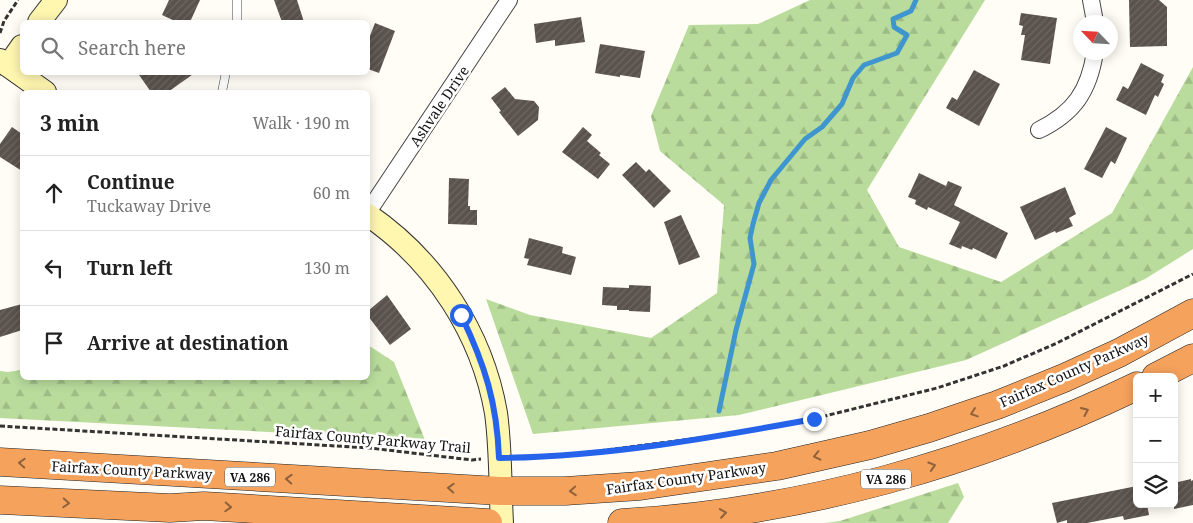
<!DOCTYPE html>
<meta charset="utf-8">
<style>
:root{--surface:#fff;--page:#f6f6f6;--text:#222;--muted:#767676;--line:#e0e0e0}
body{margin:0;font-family:"Noto Serif",serif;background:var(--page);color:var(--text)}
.controls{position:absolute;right:15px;bottom:15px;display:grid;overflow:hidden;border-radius:8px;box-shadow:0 2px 12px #0003}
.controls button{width:45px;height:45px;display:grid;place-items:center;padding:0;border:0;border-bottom:1px solid var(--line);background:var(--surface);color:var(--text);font:25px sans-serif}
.compass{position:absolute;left:1073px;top:15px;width:45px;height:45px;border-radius:50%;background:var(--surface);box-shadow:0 2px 12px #0003;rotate:295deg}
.stop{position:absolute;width:15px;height:15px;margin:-11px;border:4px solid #2563eb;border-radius:50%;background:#fff}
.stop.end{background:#2563eb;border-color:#fff;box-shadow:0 1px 5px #0008}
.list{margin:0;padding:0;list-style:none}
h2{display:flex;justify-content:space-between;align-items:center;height:65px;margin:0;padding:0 20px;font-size:21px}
h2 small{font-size:16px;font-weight:400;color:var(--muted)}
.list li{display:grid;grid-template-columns:32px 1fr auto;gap:15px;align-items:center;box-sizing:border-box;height:75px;padding:0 20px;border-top:1px solid var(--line)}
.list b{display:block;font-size:19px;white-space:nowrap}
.list p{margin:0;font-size:16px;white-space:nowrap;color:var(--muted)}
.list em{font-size:16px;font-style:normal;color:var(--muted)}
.icon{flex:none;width:28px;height:28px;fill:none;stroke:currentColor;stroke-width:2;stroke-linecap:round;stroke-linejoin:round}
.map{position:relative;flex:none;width:1193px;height:523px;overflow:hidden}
.search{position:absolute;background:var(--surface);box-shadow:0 2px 12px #0003;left:20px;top:20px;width:350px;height:55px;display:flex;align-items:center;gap:12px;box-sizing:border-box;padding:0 18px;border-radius:8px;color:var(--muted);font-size:19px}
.panel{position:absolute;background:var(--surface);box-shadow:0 2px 12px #0003;left:20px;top:90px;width:350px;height:290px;border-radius:8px}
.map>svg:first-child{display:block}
.forest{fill:url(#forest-firs)}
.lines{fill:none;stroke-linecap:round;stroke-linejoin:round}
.stream{stroke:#3f96cf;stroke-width:5}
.building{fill:url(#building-hatch)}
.lane-casing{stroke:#444;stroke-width:9}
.street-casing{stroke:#444;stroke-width:18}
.secondary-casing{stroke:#333;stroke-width:24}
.highway-casing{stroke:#222;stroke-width:29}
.path{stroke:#333;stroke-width:3;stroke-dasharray:5 2.5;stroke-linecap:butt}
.lane{stroke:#fff;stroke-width:8}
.street{stroke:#fff;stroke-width:16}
.secondary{stroke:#fff6b0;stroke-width:22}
.highway{stroke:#f5a25d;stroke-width:28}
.oneway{stroke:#8e613b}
.route{stroke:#2563eb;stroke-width:6}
.labels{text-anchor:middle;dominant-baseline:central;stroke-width:5;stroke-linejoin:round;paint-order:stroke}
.shield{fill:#fff;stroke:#585858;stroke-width:1}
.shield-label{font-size:12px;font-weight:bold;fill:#111}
.street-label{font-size:14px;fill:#111;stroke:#fff}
</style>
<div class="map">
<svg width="1193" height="523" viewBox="0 0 1193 523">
<defs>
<pattern id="forest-firs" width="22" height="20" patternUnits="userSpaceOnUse" patternTransform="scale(1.25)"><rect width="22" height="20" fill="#b9dc9c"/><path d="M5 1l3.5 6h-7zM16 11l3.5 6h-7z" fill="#9ebc85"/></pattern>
<pattern id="building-hatch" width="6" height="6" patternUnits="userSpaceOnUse" patternTransform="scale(1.25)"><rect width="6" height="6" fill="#5a524d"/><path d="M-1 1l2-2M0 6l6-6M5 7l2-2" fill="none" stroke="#6d6662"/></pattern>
</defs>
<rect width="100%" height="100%" fill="#fffdf5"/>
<path class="forest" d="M810,0H985L867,190L899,247L1001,282L1112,213L1193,67V249L1145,279L966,360L739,415L533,434L486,299L530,315L651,338L717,293L724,205L660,151L651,116L689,25L758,24Z
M368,345L394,362L425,440L0,418V371L8,372L22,370V378H368Z
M958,483L964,497L948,523H825L840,521Z"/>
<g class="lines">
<path class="stream" d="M719,411L736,330L754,264L750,238L753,224L759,203L771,180L805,139L822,127L842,104L853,78L864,65L897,53L907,35L894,27L893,19L911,11L916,0"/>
</g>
<path class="building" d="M169,0H200L190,22H177L162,15Z
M274,0H297L304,22H282Z
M1129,0H1159L1167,7V46L1130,47Z
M1021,13L1057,18L1050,64L1021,60L1025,35H1021L1023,26L1019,25Z
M581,17L585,42L555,46V40L536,43L534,24Z
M375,23L395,31L379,73L368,69V41Z
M600,44L645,51L640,78L620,75V77L595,73Z
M1141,63L1164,75L1161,82L1164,84L1158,97L1155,95L1146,115L1116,100L1123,86L1128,89Z
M974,70L1000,84L979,126L946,108L952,97L957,100Z
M137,72H196L168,92H151Z
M505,87L515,99L534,101L539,107L538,120L518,136L499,112L501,111L491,98Z
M12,127L22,134V171L0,157V144Z
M583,127L592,135L587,141L601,153L599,155L610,164L598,179L562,152Z
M1106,127L1127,138L1115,164L1111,161L1102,178L1084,169Z
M636,162L646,172L649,169L671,191L654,208L622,175Z
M919,173L946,186L948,181L962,187L954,205L1008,233L996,259L973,248L972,250L962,246L961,249L949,244L960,222L928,207L927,210L915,204L916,200L908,197Z
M449,178L469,179L468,206H470V210H477V225L448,224Z
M1065,187L1076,214L1069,218L1073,226L1056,233L1055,231L1035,240L1020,207Z
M681,215L700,257L679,265L664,222Z
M529,238L563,247L562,253L576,257L571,275L527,265L529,259L524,258Z
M629,285L651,286L650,312L629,311V310H617V306L602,305L603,287L629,288Z
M387,295L411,329L390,345L368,316V311Z
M22,304V330L0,337V310Z
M1191,479V481L1193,480V505L1174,509V483Z
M1137,486V504H1147L1149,515L1124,520L1123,516L1087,523H1067V520L1057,523L1052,503Z"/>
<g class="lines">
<g class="lane-casing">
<path id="lane" d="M237,22V0
M222,92L226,72"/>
</g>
<g class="street-casing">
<path id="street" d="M1091,0L1095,22
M1039,130C1074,113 1089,91 1095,52
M368,212L509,0"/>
</g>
<g class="secondary-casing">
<path id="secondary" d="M39,22L56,0
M0,60L45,92
M8,66L22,46
M368,215C435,261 482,333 496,413C501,449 500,487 502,523"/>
</g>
<g class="highway-casing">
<path id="highway" d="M1156,377L1193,358
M0,462L500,491H565L640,486L777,466L870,445L929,428L997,405L1064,378L1119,353L1193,313
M0,500L170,508L204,506L488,523
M622,523C800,513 977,463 1137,386"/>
</g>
<path class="path" d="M0,33L4,21L18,0
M0,426L370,448L472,460L481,459
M518,458L560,456L722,435L813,419L937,388L1004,366L1057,343L1193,274"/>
<use href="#lane" class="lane"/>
<use href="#street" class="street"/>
<use href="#secondary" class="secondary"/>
<use href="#highway" class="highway"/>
</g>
<defs><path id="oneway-chevron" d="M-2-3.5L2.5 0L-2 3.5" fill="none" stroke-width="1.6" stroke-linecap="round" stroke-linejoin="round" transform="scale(1.25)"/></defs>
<g class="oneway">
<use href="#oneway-chevron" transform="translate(1085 411) rotate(-24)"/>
<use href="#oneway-chevron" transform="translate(974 413) rotate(161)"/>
<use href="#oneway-chevron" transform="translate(817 456) rotate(167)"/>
<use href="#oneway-chevron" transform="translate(22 463) rotate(-177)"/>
<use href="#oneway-chevron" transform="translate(932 466) rotate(-17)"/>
<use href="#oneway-chevron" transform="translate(289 479) rotate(-177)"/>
<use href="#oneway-chevron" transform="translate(451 488) rotate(-177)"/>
<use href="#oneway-chevron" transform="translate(573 491) rotate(176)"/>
<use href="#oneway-chevron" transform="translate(66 503) rotate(3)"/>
<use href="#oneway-chevron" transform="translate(228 507) rotate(3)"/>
<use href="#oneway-chevron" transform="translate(723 513) rotate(-8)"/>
</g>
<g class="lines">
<path class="route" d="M461,315C485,365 497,403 499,458C605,457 710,438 814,419"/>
</g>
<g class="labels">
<g class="shield">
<rect x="225" y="467.5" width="50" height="19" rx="4"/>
<rect x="861" y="469.5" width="50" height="19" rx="4"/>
</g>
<g class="shield-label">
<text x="250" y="477">VA 286</text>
<text x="886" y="479">VA 286</text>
</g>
<g class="street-label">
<text transform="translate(439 106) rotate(-56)">Ashvale Drive</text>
<text transform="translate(1074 370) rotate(-24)">Fairfax County Parkway</text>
<text transform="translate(373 439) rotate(5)">Fairfax County Parkway Trail</text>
<text transform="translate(132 470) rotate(3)">Fairfax County Parkway</text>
<text transform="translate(686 478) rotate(-8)">Fairfax County Parkway</text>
</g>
</g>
</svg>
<div class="controls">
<button>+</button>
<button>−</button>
<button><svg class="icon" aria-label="layers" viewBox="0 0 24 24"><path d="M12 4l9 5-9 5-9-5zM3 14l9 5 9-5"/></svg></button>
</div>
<svg class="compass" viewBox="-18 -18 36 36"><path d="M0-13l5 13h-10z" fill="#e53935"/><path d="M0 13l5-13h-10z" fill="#767676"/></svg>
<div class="stop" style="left:461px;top:315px"></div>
<div class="stop end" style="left:814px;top:419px"></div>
<div class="search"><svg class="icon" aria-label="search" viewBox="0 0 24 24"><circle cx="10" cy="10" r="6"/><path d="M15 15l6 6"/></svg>Search here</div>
<section class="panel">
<h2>3 min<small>Walk · 190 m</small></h2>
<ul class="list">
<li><svg class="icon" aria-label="ahead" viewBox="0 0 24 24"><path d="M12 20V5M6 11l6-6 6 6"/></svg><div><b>Continue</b><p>Tuckaway Drive</p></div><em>60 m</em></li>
<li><svg class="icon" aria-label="left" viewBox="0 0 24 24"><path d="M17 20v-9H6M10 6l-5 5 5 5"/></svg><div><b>Turn left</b></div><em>130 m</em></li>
<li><svg class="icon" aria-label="arrive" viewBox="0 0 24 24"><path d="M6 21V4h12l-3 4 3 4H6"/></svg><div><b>Arrive at destination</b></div></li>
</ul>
</section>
</div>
